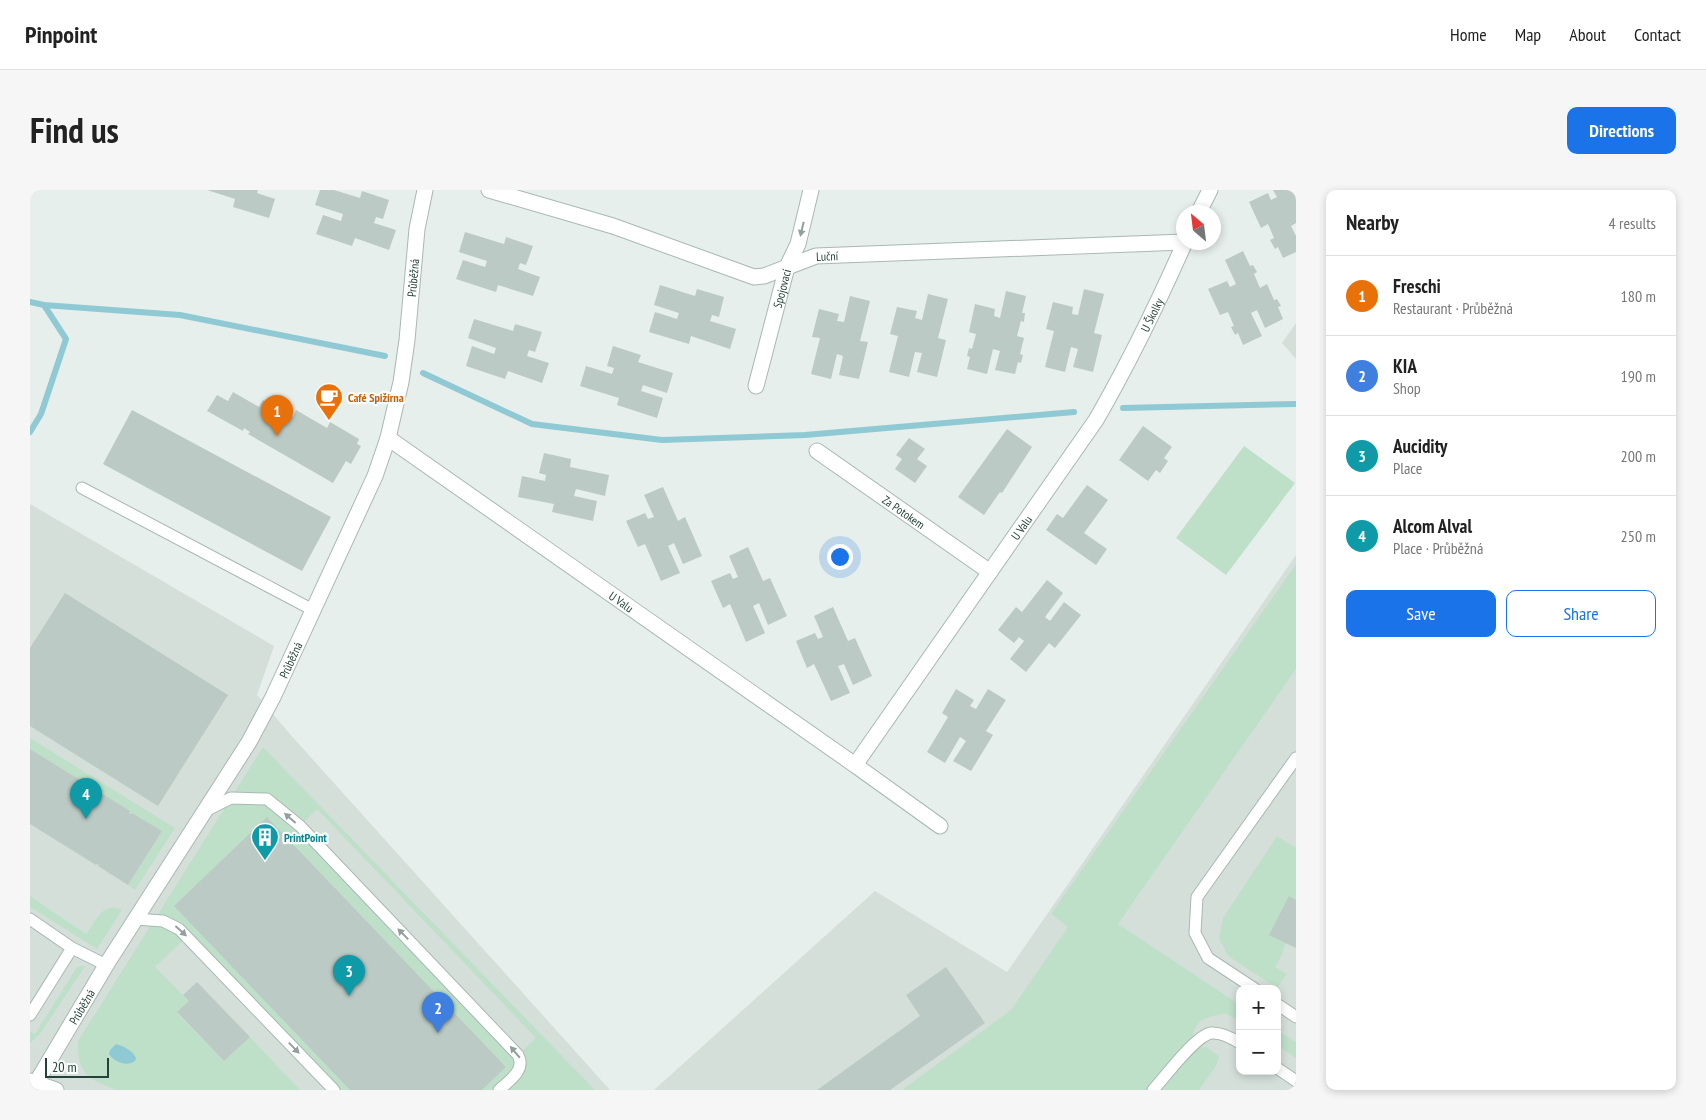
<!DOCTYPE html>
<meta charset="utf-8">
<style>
:root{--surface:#fff;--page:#f6f6f6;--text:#222;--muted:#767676;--line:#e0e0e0;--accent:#1a73e8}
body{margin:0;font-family:"PT Sans Narrow",sans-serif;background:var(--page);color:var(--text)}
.controls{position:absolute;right:15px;bottom:15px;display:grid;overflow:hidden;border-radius:10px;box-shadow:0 2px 8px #0003}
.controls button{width:45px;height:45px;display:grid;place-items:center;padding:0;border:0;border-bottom:1px solid var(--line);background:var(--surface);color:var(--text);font:25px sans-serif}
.compass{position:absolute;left:1146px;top:15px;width:45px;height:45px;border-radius:50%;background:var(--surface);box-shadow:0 2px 8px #0003;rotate:332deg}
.scale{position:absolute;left:15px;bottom:12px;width:64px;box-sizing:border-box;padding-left:5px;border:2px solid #24423a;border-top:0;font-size:14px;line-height:18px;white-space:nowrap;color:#24423a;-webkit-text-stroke:4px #f7fbf9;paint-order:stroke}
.you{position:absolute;left:809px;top:366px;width:18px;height:18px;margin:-12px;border:4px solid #fff;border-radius:50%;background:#1a73e8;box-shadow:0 0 0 8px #1a73e833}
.badge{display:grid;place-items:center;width:32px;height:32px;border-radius:50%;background:var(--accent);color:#fff;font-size:16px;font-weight:700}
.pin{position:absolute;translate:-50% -41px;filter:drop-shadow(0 1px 2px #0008)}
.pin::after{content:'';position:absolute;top:26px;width:18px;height:15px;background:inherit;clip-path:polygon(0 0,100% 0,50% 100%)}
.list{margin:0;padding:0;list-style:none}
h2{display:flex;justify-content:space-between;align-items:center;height:65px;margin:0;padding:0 20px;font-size:21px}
h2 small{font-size:16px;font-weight:400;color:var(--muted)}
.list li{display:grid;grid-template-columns:32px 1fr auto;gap:15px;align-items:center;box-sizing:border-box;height:80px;padding:0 20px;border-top:1px solid var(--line)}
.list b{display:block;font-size:19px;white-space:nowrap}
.list p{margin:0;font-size:16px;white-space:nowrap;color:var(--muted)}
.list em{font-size:16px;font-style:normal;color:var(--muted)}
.actions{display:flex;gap:10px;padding:15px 20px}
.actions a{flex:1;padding:11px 0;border:1px solid var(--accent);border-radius:10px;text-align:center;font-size:18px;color:var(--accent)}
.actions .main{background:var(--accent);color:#fff}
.map{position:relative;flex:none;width:1266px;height:900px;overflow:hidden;border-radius:10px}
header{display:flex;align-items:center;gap:30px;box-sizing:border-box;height:70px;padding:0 25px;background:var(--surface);border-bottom:1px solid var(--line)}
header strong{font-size:24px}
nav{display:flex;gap:28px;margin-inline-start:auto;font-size:18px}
.intro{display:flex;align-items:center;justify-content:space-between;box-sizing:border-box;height:120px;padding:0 30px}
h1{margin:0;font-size:35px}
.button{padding:12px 22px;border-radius:10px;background:var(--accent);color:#fff;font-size:18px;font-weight:700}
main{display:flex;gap:30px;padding:0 30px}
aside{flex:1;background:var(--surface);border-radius:10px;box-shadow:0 2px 8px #0003}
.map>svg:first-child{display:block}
.built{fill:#d4dfda;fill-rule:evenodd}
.green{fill:#bfe0c8;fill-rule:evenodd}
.water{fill:#8ec9d4}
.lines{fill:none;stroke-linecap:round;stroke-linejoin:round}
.stream{stroke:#8ec9d4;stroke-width:6}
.building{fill:#bbcac4}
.service-casing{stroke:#a8b8b2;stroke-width:13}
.minor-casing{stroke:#a8b8b2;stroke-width:17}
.service{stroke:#fff;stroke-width:11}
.minor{stroke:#fff;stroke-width:15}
.oneway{fill:#92a09c}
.labels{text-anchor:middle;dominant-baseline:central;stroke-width:4.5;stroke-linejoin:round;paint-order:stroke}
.street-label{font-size:12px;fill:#24423a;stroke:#f7fbf9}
.food-label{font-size:12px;font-weight:bold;fill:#c56008;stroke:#f7fbf9;text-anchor:start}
.culture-label{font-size:12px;font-weight:bold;fill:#0d838f;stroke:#f7fbf9;text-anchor:start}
</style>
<header>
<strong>Pinpoint</strong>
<nav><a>Home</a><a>Map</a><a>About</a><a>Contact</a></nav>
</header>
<div class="intro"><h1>Find us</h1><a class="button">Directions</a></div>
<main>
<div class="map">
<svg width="1266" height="900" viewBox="0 0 1266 900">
<rect width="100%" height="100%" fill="#e6efeb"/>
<path class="built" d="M1266,133V169L1252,153Z
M0,314L244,456L227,505L259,543L580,900H0Z
M1266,365V900H624L845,701L977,782ZM1210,799H1247V881H1210Z"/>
<path class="green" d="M1214,256L1265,293L1196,385L1146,348Z
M1266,374V479L1088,734L1210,815V831L1195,823C1167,830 1166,830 1160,858L1176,857L1189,866L1186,876L1169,900H872L981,820L1038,737L1021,724Z
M0,548L145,638L105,700L98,695L132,641L102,623L101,624L99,621L0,559Z
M233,557L531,865L565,900H452L476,877L237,627L320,900H304L157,747L125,777L159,811L147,823L194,871L220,847L270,900H87C59,890 46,883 48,851ZM287,619L506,848L488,865L270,636Z
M1247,646L1266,658V710L1259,706L1256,753L1252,762L1253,763L1245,777L1257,784L1247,798L1198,766L1189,748L1193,728Z
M0,706L56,744C67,731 71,711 92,720L67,759L0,717Z
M56,775L10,844L0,853V842L5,844L47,777Z
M1247,840L1266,852V868L1247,855Z"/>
<path class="water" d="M86,854C94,856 103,861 106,868L105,871C97,877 84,872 79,864L80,860Z"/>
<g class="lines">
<path class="stream" d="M0,112L14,115L36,149L11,224L0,242
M14,115L150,125L355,166
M393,183L502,234L632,250L775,245L1044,222
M1093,218L1266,214"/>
</g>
<path class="building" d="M177,0H228L227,3L245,9L239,28L203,17L205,9Z
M290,0H304L330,8L332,1L359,10L353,29L346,27L344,33L366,40L359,60L325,48L322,56L286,44L293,25L311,31L313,24L285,15Z
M1243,0H1266V33L1261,36L1266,46V62L1253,68L1248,57L1245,59L1240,50L1244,48L1238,34L1231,38L1219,12L1238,3L1241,10L1247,7Z
M435,42L474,54L476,47L503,56L496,75L490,73L488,79L510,87L503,106L468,95L466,102L426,89L433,70L455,77L457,71L429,62Z
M1213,61L1220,76L1223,75L1227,82L1224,84L1230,98L1237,94L1244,110L1247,109L1251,116L1248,117L1253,129L1235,138L1227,120L1221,123L1232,146L1213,155L1208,143L1205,145L1201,137L1204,136L1198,122L1190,125L1178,99L1197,91L1200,97L1206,94L1195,70Z
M630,95L665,106L667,99L694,107L689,127L682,125L680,131L706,139L700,159L661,146L659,154L619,142L625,122L647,129L649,123L624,115Z
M1054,99L1074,104L1064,143L1072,145L1063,182L1043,177L1048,159L1041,157L1035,182L1015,177L1024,141L1016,139L1023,112L1043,117L1042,124L1048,125Z
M976,101L996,106L992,123H995L994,132L991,131L987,146L994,148L990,164L993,165L991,173L988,172L985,184L965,180L970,161L963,159L957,184L937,179L940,167L937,166L939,158L942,159L946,144L939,142L945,114L965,119L964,126L970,128Z
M898,104L918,109L908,148L916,150L907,187L887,182L892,163L885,162L879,187L859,182L868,146L860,144L867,117L887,121L885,128L892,130Z
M820,106L840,111L830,151L838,152L829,189L809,185L813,166L807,164L801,189L781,184L790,148L782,147L789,119L809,124L807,131L814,132Z
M444,129L483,141L485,134L512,142L505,162L499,160L497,166L519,173L512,193L478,181L475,189L436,176L442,156L464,164L466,158L438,148Z
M583,156L611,165L608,172L643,183L637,203L613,195L611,201L633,208L627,228L587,215L589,208L550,196L556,176L582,184L584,178L577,176Z
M203,202L229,217L233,210L263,227L266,220L297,238L300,232L329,249L327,254L331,256L321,274L316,271L303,293L218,244L220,242L214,238L213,241L177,221L187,205L198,211Z
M102,220L301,327L272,381L73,274Z
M1113,236L1142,257L1134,268L1138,271L1130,283L1126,280L1118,291L1089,270Z
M977,239L1002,257L972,303L970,302L954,325L928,307Z
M879,248L895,259L887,269L897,276L885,293L865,279L872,269L866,265Z
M514,263L541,269L540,277L579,285L575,306L546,299L544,306L567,311L563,331L522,322L524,314L488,307L492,286L515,291L516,285L509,283Z
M1057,295L1078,310L1054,343L1077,359L1066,375L1016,340L1027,324L1033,328Z
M633,297L648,331L655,327L672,366L653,374L644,353L638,356L650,383L631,391L615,354L608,357L596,331L615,323L618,329L624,327L614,305Z
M718,357L733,391L740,388L757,426L738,435L729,413L723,416L735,443L716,452L700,414L693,418L681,391L700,383L703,389L708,387L699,366Z
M1017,390L1033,403L1015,427L1020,431L1034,412L1051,425L1025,458L1019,453L996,482L980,469L994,451L989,447L984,453L968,440L986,417L992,422Z
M35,403L198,505L128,616L0,536V458Z
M803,417L818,451L825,448L842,486L823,495L814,474L808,476L820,503L801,511L784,474L777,478L766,451L785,443L788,449L793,447L784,426Z
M926,499L944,510L940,516L946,519L958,499L976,510L956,541L963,545L941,581L923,571L936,551L930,547L915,573L897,562L918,527L912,523Z
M0,559L100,621L99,623L101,624L102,623L132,641L98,695L68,676L69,675L67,674L66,675L0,634Z
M237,627L476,877L452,900H320L144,716Z
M1259,706L1266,710V758L1239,745Z
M916,777L955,833L860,900H787L890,826L876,805Z
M167,792L220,847L194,871L147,822L159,811L153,805Z"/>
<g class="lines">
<g class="service-casing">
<path id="service" d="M52,298L283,420
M175,621L201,608L237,609L270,636L488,865C496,880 480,890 469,900
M0,729L42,758L76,775
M105,729L133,731L149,739L304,900
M1225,799L1178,768L1165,743L1167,707L1266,568
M1247,814L1266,827
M0,825L42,758
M1247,878L1266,891
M1123,900C1135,887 1165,846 1181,843C1191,842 1202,848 1210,853"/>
</g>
<g class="minor-casing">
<g id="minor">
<path id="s1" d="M459,0L583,36L724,87L734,86L786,66L1154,52"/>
<path d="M1169,22L1180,0"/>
<path id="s2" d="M726,196L757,77L768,54L781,0"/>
<path id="s3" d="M358,248L825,575L1066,230C1099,173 1128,113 1155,52"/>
<path id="s4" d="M787,261L960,382"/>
<path d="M825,575L910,636"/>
<path d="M0,891L26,900"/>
<path id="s5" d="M6,893L78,772L219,552L243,507L345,286L358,248L371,192L377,150L387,39L395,0"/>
</g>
</g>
<use href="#service" class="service"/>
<use href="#minor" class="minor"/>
</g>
<defs><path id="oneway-solid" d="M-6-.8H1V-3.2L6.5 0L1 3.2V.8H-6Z" transform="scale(1.25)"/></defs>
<g class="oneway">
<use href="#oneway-solid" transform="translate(772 39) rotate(103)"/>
<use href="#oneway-solid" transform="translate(260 628) rotate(-139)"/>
<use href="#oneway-solid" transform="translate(151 741) rotate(42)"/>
<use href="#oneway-solid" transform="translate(373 744) rotate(-134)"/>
<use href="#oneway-solid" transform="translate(264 858) rotate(46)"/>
<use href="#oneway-solid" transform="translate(485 862) rotate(-130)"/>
</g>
<defs>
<g id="cafe-pin" transform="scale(1.4375)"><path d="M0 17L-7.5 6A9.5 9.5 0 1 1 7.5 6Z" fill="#e8710a" stroke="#f7fbf9"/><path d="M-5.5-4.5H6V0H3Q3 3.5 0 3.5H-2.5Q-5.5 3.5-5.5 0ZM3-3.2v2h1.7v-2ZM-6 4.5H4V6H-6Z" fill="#fff"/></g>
<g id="building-pin" transform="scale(1.4375)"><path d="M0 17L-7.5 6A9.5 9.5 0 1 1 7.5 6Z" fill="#0f9aa8" stroke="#f7fbf9"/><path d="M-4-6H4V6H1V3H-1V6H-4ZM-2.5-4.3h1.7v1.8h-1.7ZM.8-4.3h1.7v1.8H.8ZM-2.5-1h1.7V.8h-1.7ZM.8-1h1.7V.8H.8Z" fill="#fff"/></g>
</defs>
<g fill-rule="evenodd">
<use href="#cafe-pin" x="299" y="207"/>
<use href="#building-pin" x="235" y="647"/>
</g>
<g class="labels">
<g class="street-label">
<text stroke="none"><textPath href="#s1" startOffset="356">Luční</textPath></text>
<text stroke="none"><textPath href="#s5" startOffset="899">Průběžná</textPath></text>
<text stroke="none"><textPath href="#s2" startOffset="101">Spojovací</textPath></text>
<text stroke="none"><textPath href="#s3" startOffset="1110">U Školky</textPath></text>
<text stroke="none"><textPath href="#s4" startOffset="106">Za Potokem</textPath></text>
<text stroke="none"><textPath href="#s3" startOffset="860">U Valu</textPath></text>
<text stroke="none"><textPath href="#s3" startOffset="285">U Valu</textPath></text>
<text stroke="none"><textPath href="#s5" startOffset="494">Průběžná</textPath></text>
<text stroke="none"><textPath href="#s5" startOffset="89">Průběžná</textPath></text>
</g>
<g class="food-label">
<text x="318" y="207">Café Spižírna</text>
</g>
<g class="culture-label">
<text x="254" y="647">PrintPoint</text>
</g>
</g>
</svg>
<div class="controls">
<button>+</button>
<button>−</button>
</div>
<svg class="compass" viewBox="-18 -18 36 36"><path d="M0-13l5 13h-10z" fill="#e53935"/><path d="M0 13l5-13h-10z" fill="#767676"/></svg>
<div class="scale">20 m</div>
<div class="you"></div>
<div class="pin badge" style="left:247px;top:246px;background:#e8710a">1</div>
<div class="pin badge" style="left:408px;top:843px;background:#3f7fe0">2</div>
<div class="pin badge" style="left:319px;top:806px;background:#0f9aa8">3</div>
<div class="pin badge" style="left:56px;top:629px;background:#0f9aa8">4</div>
</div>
<aside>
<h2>Nearby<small>4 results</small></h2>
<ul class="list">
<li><span class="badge" style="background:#e8710a">1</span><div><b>Freschi</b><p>Restaurant · Průběžná</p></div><em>180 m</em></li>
<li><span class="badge" style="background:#3f7fe0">2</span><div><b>KIA</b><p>Shop</p></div><em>190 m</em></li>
<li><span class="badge" style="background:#0f9aa8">3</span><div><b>Aucidity</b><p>Place</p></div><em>200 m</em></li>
<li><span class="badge" style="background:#0f9aa8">4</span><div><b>Alcom Alval</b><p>Place · Průběžná</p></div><em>250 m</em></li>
</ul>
<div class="actions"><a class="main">Save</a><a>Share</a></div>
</aside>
</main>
